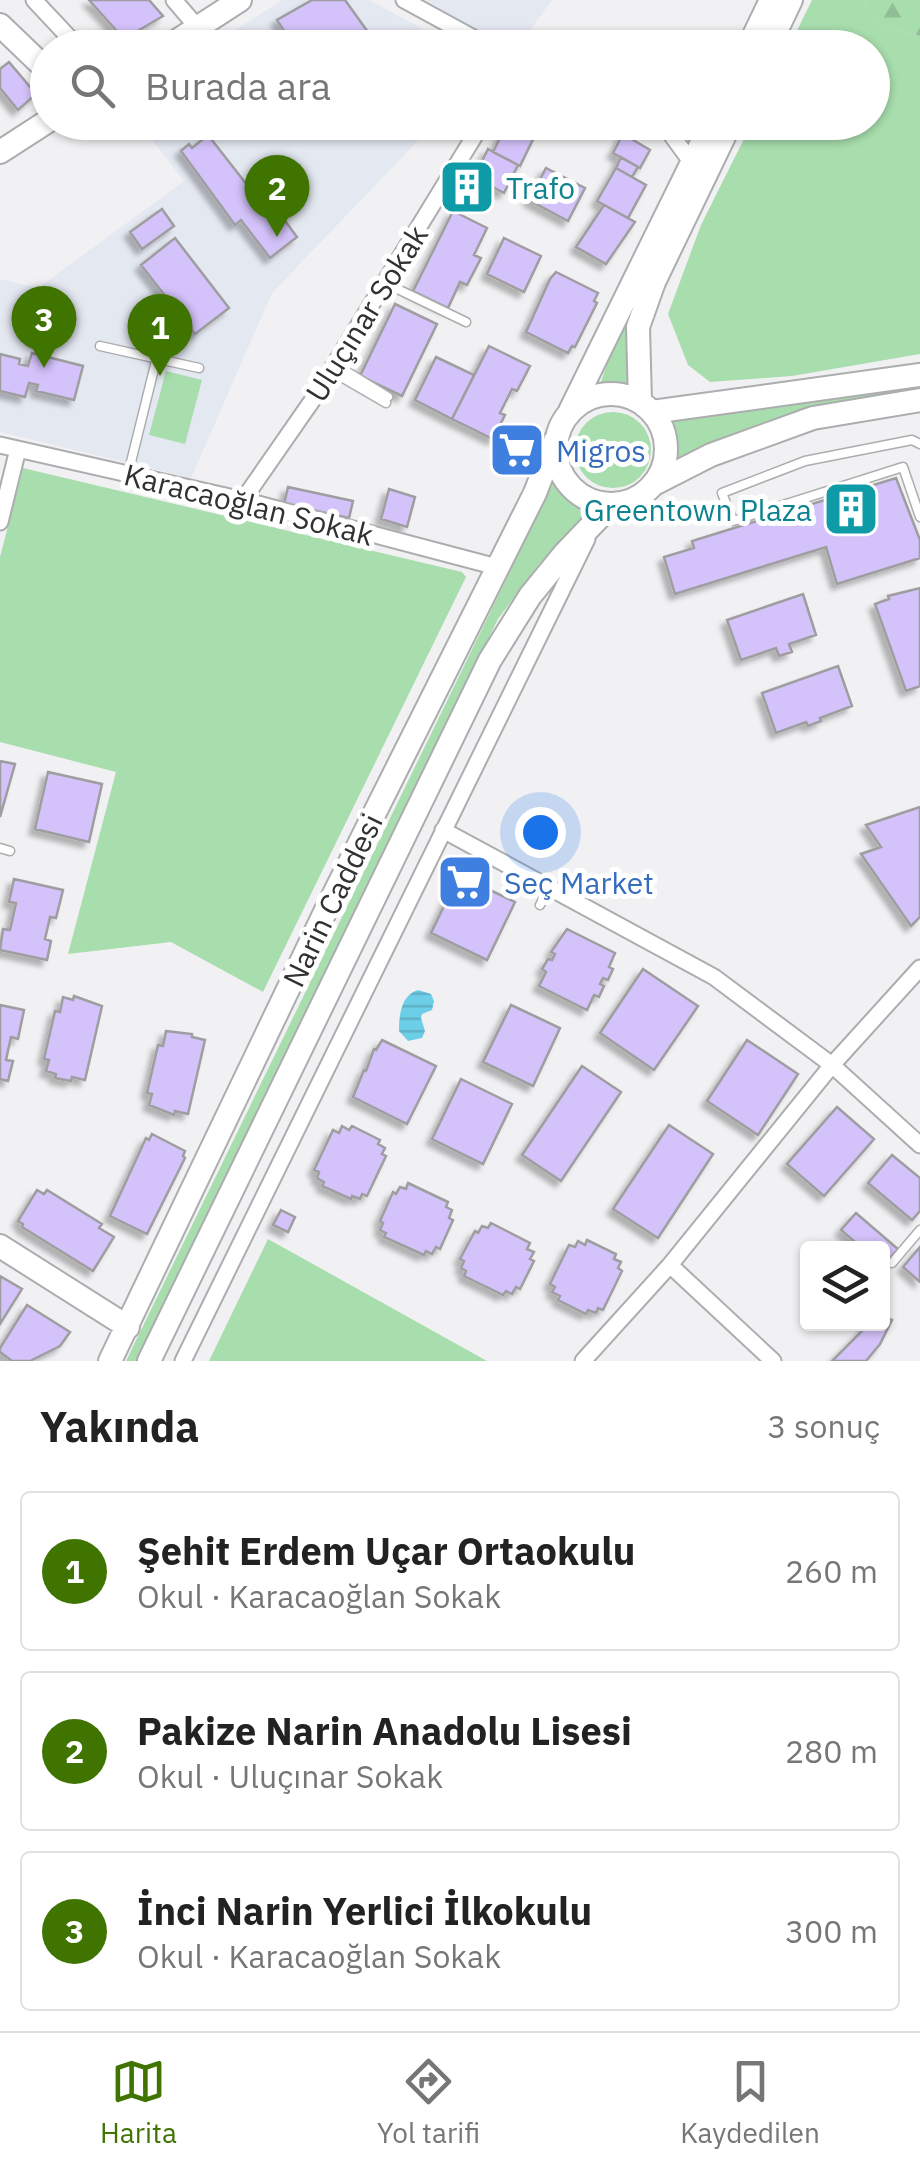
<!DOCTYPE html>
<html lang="tr">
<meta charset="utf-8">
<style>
:root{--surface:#fff;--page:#f6f6f6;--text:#222;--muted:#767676;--line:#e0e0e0;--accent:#407400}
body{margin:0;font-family:"IBM Plex Sans",sans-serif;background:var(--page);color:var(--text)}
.controls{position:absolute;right:30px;bottom:30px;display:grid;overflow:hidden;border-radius:10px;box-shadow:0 2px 8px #0004}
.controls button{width:90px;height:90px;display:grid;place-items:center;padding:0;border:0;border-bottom:2px solid var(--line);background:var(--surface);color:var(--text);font:50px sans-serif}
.you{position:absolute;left:540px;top:832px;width:35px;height:35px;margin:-25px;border:8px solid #fff;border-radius:50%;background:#1a73e8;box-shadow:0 0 0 15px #1a73e833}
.badge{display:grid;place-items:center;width:65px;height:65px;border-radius:50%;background:var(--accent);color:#fff;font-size:32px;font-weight:700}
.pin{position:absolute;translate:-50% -82px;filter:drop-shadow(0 2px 5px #0008)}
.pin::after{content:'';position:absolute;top:52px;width:35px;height:30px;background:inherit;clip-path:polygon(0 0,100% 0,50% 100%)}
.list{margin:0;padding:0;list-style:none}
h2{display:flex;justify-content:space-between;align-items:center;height:130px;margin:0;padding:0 40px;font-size:42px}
h2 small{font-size:32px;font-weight:400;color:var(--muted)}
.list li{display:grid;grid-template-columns:65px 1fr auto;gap:30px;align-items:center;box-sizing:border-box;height:160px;margin:0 20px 20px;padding:0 20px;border:2px solid var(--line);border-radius:10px}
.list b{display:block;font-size:38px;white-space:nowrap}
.list p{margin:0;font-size:32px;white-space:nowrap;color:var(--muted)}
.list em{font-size:32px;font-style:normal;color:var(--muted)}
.icon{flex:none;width:55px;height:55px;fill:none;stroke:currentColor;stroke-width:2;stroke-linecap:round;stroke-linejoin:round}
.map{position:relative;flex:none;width:920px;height:1361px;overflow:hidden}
.search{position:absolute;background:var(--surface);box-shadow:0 2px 8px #0004;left:30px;right:30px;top:30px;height:110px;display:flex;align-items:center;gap:25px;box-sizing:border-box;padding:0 35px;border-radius:55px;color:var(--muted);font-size:38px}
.sheet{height:670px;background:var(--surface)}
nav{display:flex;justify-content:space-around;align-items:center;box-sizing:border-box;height:140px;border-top:2px solid var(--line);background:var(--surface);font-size:28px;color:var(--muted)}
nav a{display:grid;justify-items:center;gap:5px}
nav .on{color:var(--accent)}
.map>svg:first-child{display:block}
.built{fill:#e4e8f1}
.grass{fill:#a8ddad}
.forest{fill:url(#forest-firs)}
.water{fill:url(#water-rules)}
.building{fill:#d4c2fa;stroke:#9e9d9f;stroke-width:2.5;filter:url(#shadow)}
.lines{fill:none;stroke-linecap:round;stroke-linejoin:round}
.lane-casing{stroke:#acadae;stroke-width:11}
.street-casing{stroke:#acadae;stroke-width:19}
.secondary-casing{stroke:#acadae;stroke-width:26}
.lane{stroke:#fff;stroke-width:8}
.street{stroke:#fff;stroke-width:15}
.secondary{stroke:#fff;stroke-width:22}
.labels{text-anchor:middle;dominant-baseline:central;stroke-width:10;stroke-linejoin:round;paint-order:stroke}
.culture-label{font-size:30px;fill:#0d838f;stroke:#fff;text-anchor:start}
.street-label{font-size:30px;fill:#313132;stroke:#fff}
.shop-label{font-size:30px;fill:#366cbe;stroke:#fff;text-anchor:start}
</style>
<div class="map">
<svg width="920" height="1361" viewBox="0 0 920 1361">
<defs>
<pattern id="forest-firs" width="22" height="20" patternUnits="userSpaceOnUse" patternTransform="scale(2.5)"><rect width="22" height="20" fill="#a8ddad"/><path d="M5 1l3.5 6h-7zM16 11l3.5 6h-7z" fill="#91be95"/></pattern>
<pattern id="water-rules" width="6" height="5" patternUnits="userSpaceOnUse" patternTransform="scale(2.5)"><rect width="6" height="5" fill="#6dcee8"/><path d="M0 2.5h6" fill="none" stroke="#5fb1c7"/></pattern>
<filter id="shadow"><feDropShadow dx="-5.5" dy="5.5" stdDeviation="2.5" flood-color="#0004"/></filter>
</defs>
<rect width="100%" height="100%" fill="#f1f1f3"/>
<path class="built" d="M282,0H369L456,47L208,48Z
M426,0H552L517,48L506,47Z
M139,123H435L272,293L191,478L0,432V279L38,288L184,181Z"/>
<path class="grass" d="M812,0H865L868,21L920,36V354L792,376L710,382L688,365L668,314L701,225L752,123L872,122V48L789,47Z
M692,176L628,342L631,386L599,388L617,333Z
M166,371L202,380L185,444L149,435Z
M920,378V396L668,468L670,441L661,416Z
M575 450a38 38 0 1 1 76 0a38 38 0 1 1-76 0Z
M23,468L462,572L466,577L263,992L171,942L68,954L116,772L0,742V557Z
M553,483H559L591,511L539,564L498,619L136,1361H126Z
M268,1239L487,1361H209Z"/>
<path class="forest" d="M865,0H920V36L867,21Z"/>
<path class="water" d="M418,990L431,994L434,1001L432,1010L422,1014L421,1018L425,1031L422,1038L408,1041L399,1031C399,1015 401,995 418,990Z"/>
<path class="building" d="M89,0H149L163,16L124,39Z
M312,0H345L373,39L360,48H295L277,20Z
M9,62L36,94L18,110L0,88V69Z
M508,122H525L538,129L520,166L493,152Z
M623,134L650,150L640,168L613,153Z
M208,135L258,199L266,195L297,237L270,258L241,220L235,225L181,151L189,144L192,148Z
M488,149L518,165L504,193L474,177Z
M621,157L638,167L632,177L616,168Z
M546,168L585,188L568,221L529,200Z
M616,168L646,185L628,218L597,201Z
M604,205L635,222L606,264L576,247Z
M162,209L174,226L142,249L130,232Z
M453,211L487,228L474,255L481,258L467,285L460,282L448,308L413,291Z
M175,238L229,308L195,334L141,265Z
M504,238L541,256L524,292L487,274Z
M556,272L598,293L594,301L597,303L575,347L572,346L568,353L526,332L550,279Z
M395,304L437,324L402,396L360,376Z
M489,346L530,366L517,391L512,389L500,413L505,415L493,439L452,419Z
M32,353L83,366L74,400L36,391L38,385L29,383L25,397L0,391V354L20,359L19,364L28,366Z
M436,357L474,375L452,419L415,400Z
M896,478L920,540V558L837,584L826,547L675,594L664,557L694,548L692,541Z
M288,487L353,501L349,518L284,504Z
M389,489L415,497L407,527L381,519Z
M920,588V686L906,691L875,604L889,599L888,596Z
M803,594L816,635L789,644L792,652L779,656L776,648L741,660L727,620Z
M838,666L852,706L820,718L821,721L808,726L806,722L776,733L762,693Z
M0,761L15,764L0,817Z
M48,772L102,784L89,842L35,829Z
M920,807V917L911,926L861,854L881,847L866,825Z
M459,875L515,902L487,960L431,933Z
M14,879L63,890L56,918L50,917L45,939L51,941L47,960L0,950L3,929L10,930L16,903L9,902Z
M567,929L615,953L609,967L613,969L608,980L603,978L600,984L604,986L599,997L594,995L587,1010L539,986L546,972L542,969L548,959L552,960L555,954L551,952Z
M643,969L698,1006L654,1070L600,1033Z
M74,996L102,1006L85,1080L72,1077L71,1081L55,1078L56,1074L46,1071L49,1060L44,1059L55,1011L60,1012L63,997L73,1000Z
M0,1005L24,1010L18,1039L11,1037L6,1060L13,1061L8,1081L0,1079Z
M511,1005L560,1028L533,1086L483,1062Z
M166,1031L192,1034V1037L205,1040L188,1114L175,1111L174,1115L149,1105L152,1094L147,1093L158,1045L163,1046Z
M382,1040L436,1066L407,1124L353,1097L364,1070L366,1071L374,1049L376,1050Z
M747,1040L798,1074L758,1135L707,1101Z
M582,1066L621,1092L561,1181L522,1155Z
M461,1079L512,1104L483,1164L432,1139Z
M837,1107L874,1139L824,1196L787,1164Z
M669,1125L713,1154L658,1238L613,1209Z
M342,1126L349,1130L352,1126L380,1140L378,1144L385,1148L382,1154L386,1156L367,1196L362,1194L360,1199L352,1196L351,1199L322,1186L324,1182L317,1178L319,1172L314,1170L333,1130L339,1133Z
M152,1134L185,1151L183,1156L185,1158L147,1234L110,1216L146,1138L149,1140Z
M892,1155L920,1178V1211L912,1220L868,1183Z
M408,1183L448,1202L446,1207L452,1210L449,1218L453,1220L440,1249L436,1247L432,1254L426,1251L424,1255L384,1237L386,1233L380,1230L383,1223L380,1221L393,1192L396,1194L400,1187L406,1189Z
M37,1190L44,1194L47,1190L102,1224L99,1228L114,1237L93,1271L22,1227L23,1224L18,1221Z
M281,1210L295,1217L288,1232L273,1225Z
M856,1213L898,1249L883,1266L882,1248H862L841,1230Z
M491,1223L530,1243L527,1249L534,1252L530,1259L534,1261L520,1289L516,1287L512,1294L506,1291L503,1295L464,1276L466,1271L461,1268L464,1261L460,1259L475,1231L478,1233L482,1226L488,1228Z
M587,1240L616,1254L614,1259L621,1262L618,1268L622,1271L603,1310L598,1308L596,1313L588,1310L586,1314L558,1300L560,1296L552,1292L555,1287L550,1284L569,1245L575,1247L578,1241L585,1245Z
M920,1247V1282L903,1267Z
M0,1276L22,1289L0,1324Z
M27,1305L70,1332L60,1346L30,1361H12L0,1352V1348Z
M882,1315L892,1320L880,1344L866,1361H832L862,1331L866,1324H882Z"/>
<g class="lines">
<g class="lane-casing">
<path id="lane" d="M385,283L466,322
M100,346L199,368
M336,365L388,397
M331,371L386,403
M920,444L912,440L805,461L722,493L733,521L903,467L920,517
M128,474L157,357
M0,848L10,851
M540,905L549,888
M892,1263L920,1230"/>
</g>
<g class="street-casing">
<path id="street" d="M34,0L79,48
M174,0L198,28
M404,0L492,48
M650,122L670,133L692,163
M0,445L243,500L497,567
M243,500L316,395L483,122
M0,522L18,449
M443,830L714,977L832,1065L920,1145
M670,1265L832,1065L920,968
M183,1361L587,539
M583,1361L670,1265L773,1361"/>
</g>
<g class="secondary-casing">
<path id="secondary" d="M0,25L48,71
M166,48L240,0
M748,48L771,0
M768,48L791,0
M0,152L48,121
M556 449a55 55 0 1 1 110 0a55 55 0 1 1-110 0Z
M640,402L638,327L654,282L731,122
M570,411L712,122
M652,412L920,375
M654,484L711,455L813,418L920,400
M0,1246L128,1327
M110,1361L327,908L535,493L556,439
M149,1361L490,660L530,596L565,553L612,504"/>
</g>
<use href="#lane" class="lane"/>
<use href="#street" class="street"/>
<use href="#secondary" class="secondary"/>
</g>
<defs>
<g id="building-square" transform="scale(2.875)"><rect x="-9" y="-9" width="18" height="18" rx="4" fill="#0f9aa8" stroke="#fff"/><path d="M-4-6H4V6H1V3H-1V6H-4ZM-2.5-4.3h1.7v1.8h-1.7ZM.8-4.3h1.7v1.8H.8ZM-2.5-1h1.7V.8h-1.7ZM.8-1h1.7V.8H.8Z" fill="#fff"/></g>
<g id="supermarket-square" transform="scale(2.875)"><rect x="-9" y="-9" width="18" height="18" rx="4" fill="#3f7fe0" stroke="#fff"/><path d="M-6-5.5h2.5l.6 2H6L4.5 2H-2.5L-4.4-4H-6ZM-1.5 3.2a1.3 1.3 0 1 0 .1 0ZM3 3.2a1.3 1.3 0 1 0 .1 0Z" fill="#fff"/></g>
</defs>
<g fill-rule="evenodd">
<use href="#building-square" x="467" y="187"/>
<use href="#supermarket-square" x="517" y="450"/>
<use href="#building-square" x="851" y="509"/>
<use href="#supermarket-square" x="465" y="882"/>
</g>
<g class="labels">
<g class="culture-label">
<text x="506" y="187">Trafo</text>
<text x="812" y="509" text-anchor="end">Greentown Plaza</text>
</g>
<g class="street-label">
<text transform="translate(366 313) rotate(-58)">Uluçınar Sokak</text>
<text transform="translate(249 504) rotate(14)">Karacaoğlan Sokak</text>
<text transform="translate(332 900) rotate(-64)">Narin Caddesi</text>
</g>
<g class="shop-label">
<text x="556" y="450">Migros</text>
<text x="504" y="882">Seç Market</text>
</g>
</g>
</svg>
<div class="controls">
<button><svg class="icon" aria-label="layers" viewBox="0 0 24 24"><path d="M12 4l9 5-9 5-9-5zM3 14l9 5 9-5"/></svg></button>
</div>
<div class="you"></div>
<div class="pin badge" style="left:160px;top:376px">1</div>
<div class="pin badge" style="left:277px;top:237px">2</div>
<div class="pin badge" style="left:44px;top:368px">3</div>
<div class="search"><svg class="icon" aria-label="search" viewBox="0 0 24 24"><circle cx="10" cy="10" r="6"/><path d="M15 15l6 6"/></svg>Burada ara</div>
</div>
<section class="sheet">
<h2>Yakında<small>3 sonuç</small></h2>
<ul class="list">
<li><span class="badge">1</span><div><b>Şehit Erdem Uçar Ortaokulu</b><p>Okul · Karacaoğlan Sokak</p></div><em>260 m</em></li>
<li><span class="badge">2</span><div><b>Pakize Narin Anadolu Lisesi</b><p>Okul · Uluçınar Sokak</p></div><em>280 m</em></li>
<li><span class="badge">3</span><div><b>İnci Narin Yerlici İlkokulu</b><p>Okul · Karacaoğlan Sokak</p></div><em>300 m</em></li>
</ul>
</section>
<nav>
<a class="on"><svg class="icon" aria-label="map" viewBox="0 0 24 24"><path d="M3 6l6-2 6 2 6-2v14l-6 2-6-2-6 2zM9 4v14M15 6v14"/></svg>Harita</a>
<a><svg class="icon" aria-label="directions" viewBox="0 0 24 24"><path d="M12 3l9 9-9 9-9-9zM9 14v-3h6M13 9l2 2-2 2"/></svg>Yol tarifi</a>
<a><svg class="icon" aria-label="saved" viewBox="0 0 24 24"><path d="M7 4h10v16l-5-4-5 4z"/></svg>Kaydedilen</a>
</nav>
